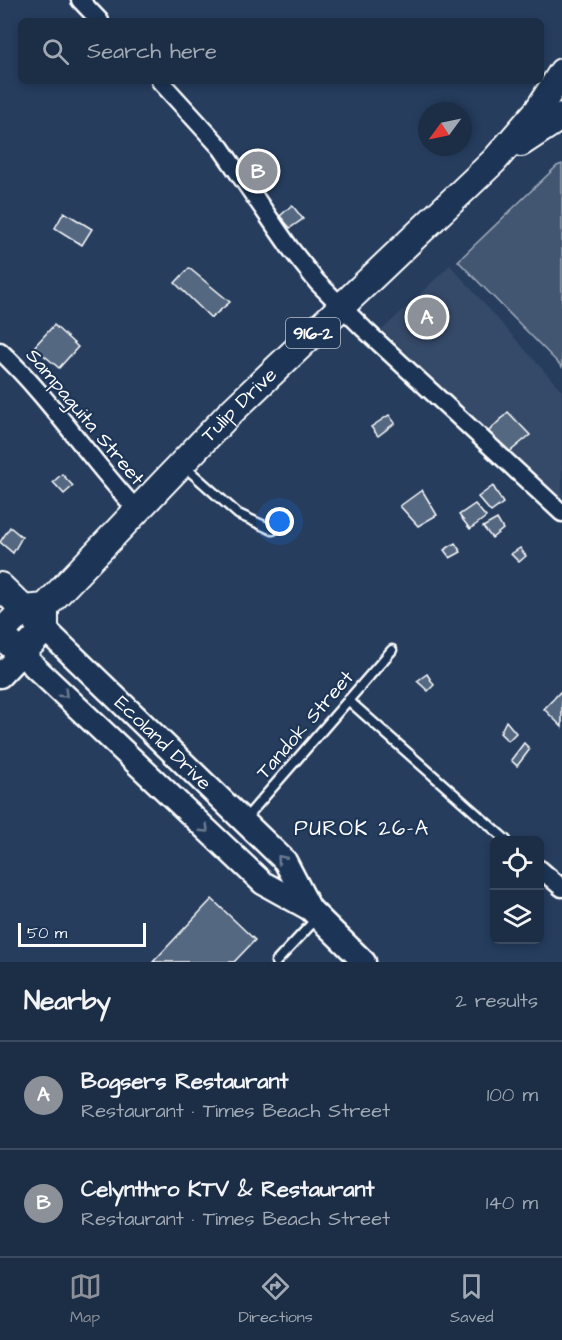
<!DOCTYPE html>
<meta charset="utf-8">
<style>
:root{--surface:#1c2e46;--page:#293a51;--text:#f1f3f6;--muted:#a0a8b3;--line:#3a4a5f;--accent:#8c9099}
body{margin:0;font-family:"Architects Daughter",sans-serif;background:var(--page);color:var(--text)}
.controls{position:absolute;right:18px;bottom:18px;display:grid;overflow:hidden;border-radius:9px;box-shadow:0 3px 9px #0003}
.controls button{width:54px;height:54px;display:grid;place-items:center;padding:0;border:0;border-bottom:2px solid var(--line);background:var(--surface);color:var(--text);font:30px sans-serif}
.compass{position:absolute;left:418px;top:102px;width:54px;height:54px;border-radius:50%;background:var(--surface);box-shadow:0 3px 9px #0003;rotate:237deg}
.scale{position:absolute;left:18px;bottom:15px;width:128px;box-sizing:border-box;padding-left:6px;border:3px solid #fff;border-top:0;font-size:16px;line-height:21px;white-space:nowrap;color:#fff;-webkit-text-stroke:4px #1d3557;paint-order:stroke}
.you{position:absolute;left:280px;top:522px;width:21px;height:21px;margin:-15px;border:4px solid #fff;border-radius:50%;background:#1a73e8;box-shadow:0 0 0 9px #1a73e833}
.badge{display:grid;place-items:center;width:39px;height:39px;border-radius:50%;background:var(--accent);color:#fff;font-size:20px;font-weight:700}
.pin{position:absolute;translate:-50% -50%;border:3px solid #fff;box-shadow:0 2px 6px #0006}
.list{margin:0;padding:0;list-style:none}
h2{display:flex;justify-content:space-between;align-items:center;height:78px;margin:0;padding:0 24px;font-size:26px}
h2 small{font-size:20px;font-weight:400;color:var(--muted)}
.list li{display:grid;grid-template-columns:39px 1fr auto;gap:18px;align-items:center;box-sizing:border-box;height:108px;padding:0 24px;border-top:2px solid var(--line)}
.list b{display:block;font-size:22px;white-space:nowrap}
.list p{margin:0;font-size:20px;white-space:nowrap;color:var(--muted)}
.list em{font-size:20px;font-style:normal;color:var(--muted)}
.icon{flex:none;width:33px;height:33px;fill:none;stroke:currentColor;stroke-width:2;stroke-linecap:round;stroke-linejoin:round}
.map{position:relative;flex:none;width:562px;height:962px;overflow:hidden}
.search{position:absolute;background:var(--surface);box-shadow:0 3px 9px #0003;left:18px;right:18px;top:18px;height:66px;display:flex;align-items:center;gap:15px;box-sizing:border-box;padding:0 21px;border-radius:9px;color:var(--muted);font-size:22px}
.sheet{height:294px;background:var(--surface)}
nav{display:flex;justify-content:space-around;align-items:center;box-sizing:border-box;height:84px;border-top:2px solid var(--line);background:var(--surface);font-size:16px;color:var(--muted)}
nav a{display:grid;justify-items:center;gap:3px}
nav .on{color:var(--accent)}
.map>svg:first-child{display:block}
.built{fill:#344a68}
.green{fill:#425672;stroke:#a0aab8;stroke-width:1.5}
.building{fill:#556781;stroke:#fff;stroke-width:1.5}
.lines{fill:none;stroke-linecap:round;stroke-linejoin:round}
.service-casing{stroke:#fff;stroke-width:13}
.minor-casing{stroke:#fff;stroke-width:21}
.secondary-casing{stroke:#fff;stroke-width:27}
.primary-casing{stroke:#fff;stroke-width:30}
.service{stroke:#1d3557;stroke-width:8}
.minor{stroke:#1d3557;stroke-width:16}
.secondary{stroke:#1d3557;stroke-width:22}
.primary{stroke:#1d3557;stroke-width:26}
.oneway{stroke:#6c7c92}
.labels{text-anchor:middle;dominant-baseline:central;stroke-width:4.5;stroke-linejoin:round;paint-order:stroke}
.shield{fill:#1d3557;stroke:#bbc2cd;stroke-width:1.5}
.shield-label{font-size:18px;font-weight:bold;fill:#fff}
.street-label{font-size:20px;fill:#fff;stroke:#1d3557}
.neighbourhood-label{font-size:21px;letter-spacing:1.5px;fill:#fff;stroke:#1d3557}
</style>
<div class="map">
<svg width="562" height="962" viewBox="0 0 562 962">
<rect width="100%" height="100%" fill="#263d5e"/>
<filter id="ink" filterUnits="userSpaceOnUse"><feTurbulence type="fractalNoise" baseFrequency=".0167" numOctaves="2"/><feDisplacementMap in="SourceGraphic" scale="12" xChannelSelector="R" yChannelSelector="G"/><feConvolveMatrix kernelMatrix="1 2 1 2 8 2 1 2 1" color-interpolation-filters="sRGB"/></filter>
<g filter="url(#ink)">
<path class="built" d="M450,265L562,391V502L382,330Z"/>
<path class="green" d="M562,164V367L458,261L557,166Z"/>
<path class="building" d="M292,205L303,219L290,228L280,216Z
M64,212L92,229L82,245L55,228Z
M189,268L230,302L211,318L175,283Z
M54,325L78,347L59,368L34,347Z
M508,412L530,435L507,454L487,433Z
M389,415L395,423L378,436L371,427Z
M62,474L73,486L64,494L53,482Z
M493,486L503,503L491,512L478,497Z
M422,490L437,515L418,526L400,506Z
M475,504L486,517L470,529L459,515Z
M497,519L503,529L492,538L483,527Z
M10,527L22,537L13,553L0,542Z
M455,543L461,552L450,558L444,550Z
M520,548L526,556L519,562L511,554Z
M427,674L434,685L428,691L417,681Z
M560,692L562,695V727L544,709Z
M506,721L516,733L508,741L500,733Z
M524,743L530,749L517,766L511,760Z
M212,899L255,940L234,962H153Z"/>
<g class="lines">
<g class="service-casing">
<path id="service" d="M184,466L238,514L273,530
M348,700L506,840
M245,819L392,650
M276,962L317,918"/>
</g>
<g class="minor-casing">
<path id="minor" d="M80,0L100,21
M160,81L221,148L290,248L317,282L364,329L562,513
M0,351C51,399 89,459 137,510
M540,869L562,888"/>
</g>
<g class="secondary-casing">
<g id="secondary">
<path id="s1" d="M45,629L285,861L310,909"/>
<path d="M0,676L21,654L263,883L310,909L364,962"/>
</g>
</g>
<g class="primary-casing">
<g id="primary">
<path d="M521,143L562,116"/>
<path d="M0,586L36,621"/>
<path id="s2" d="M0,634L24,609L45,607L230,413L494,161L538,110L562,72"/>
<path d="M0,634L21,654L45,629V607"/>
</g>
</g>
<use href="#service" class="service"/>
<use href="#minor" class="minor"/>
<use href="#secondary" class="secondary"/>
<use href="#primary" class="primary"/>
</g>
<defs><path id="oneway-chevron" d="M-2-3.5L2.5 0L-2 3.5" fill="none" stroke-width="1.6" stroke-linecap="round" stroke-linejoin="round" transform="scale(1.5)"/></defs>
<g class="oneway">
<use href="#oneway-chevron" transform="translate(64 694) rotate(44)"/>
<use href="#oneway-chevron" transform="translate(205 829) rotate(44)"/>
<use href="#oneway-chevron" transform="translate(281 859) rotate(-131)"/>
</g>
</g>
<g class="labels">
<rect class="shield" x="286" y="318" width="54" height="30" rx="4.5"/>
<g class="shield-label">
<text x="313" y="333">916-2</text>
</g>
<g class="street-label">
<text stroke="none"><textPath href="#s2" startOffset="336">Tulip Drive</textPath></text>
<text transform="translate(85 417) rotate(50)">Sampaguita Street</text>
<text transform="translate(305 725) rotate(-49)">Tandok Street</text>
<text stroke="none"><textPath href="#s1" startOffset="164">Ecoland Drive</textPath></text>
</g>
<g class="neighbourhood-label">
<text x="362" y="828">PUROK 26-A</text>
</g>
</g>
</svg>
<div class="controls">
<button><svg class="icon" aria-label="locate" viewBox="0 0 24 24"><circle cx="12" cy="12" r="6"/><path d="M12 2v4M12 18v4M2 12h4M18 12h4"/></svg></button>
<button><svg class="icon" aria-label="layers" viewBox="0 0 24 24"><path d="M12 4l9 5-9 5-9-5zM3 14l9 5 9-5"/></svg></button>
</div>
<svg class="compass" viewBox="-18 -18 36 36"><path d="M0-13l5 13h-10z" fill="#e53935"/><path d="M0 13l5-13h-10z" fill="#a0a8b3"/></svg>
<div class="scale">50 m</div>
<div class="you"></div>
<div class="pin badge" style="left:427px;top:317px">A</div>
<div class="pin badge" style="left:258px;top:171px">B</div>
<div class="search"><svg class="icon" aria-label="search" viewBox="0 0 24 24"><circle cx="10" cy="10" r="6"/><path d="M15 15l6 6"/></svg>Search here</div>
</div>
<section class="sheet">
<h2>Nearby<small>2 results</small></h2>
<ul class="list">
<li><span class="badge">A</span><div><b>Bogsers Restaurant</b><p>Restaurant · Times Beach Street</p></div><em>100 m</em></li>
<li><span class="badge">B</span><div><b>Celynthro KTV &amp; Restaurant</b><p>Restaurant · Times Beach Street</p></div><em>140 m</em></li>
</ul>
</section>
<nav>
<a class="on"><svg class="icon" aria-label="map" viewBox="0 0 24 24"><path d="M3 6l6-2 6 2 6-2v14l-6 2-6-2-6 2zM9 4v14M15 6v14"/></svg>Map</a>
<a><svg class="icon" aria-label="directions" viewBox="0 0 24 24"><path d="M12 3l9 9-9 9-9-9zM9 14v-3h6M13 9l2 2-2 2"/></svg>Directions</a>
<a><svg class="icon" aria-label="saved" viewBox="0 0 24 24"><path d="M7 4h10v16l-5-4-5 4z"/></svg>Saved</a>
</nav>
